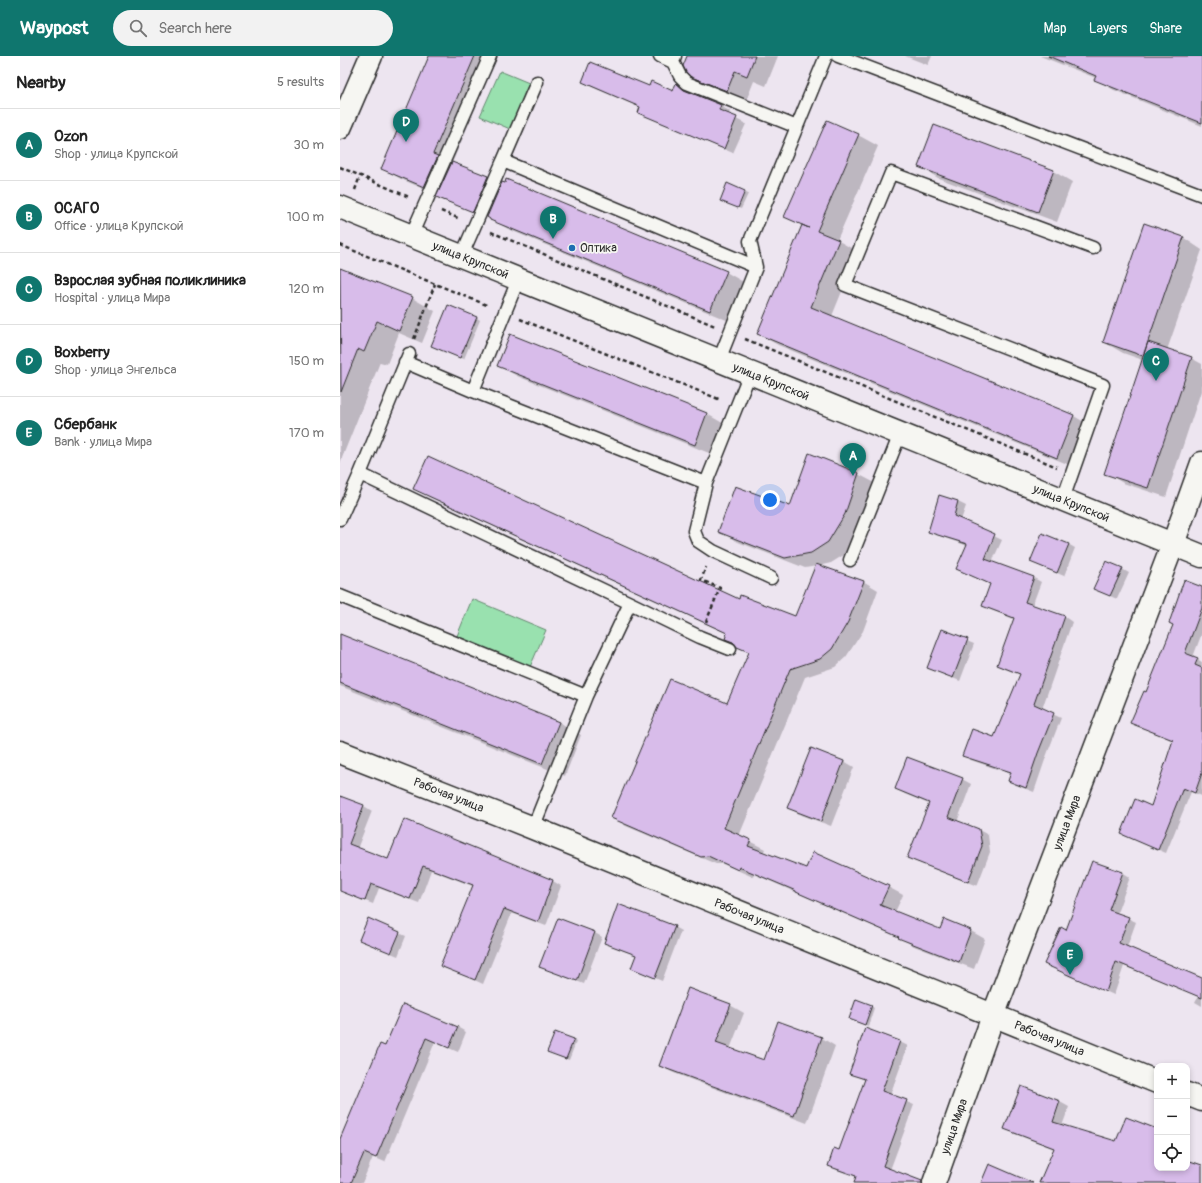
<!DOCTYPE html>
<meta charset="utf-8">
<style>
:root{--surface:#fff;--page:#f2f2f2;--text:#222;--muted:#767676;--line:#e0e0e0;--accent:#0f766e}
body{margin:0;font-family:Pangolin,sans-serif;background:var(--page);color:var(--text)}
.controls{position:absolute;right:12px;bottom:12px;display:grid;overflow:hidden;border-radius:8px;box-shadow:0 2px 6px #0003}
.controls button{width:36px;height:36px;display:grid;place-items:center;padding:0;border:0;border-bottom:1px solid var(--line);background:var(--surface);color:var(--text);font:20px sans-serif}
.you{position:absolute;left:430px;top:444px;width:14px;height:14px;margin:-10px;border:3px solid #fff;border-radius:50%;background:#1a73e8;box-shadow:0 0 0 6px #1a73e833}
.badge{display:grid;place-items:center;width:26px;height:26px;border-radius:50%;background:var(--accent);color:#fff;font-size:13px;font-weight:700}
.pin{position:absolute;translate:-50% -33px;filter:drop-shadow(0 1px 2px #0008)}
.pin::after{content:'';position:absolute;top:21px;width:14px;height:12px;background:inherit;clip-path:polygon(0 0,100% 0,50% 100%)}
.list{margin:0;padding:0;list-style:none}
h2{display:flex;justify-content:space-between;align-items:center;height:52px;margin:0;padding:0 16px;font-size:17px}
h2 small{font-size:13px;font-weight:400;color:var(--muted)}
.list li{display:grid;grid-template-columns:26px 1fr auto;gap:12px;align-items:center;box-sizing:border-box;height:72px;padding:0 16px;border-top:1px solid var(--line)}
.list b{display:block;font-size:15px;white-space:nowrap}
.list p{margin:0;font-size:13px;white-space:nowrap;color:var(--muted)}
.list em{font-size:13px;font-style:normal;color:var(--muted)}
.icon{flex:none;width:22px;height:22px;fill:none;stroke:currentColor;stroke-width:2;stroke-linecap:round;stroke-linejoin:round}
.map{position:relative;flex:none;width:862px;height:1127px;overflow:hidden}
header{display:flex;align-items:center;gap:24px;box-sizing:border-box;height:56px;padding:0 20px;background:var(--accent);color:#fff}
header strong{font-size:19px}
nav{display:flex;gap:22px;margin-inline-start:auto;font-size:14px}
.search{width:280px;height:36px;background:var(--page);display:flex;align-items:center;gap:10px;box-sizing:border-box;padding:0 14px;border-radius:22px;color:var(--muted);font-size:15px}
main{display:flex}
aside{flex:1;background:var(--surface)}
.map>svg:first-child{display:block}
.green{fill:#99e1af;stroke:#62866d}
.shadow{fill:#0003}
.building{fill:#d8bcea;stroke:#2b2b2b}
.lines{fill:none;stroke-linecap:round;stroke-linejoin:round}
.service-casing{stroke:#2b2b2b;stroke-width:15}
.minor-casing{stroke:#2b2b2b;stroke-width:25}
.secondary-casing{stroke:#2b2b2b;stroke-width:25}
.path{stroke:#2b2b2b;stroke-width:2.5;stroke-dasharray:4 3;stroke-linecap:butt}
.service{stroke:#f6f6f2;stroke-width:12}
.minor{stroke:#f6f6f2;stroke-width:22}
.secondary{stroke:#f6f6f2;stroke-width:22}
.poi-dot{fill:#1f6fb2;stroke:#f6f6f2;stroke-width:1.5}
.labels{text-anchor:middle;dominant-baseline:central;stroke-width:3.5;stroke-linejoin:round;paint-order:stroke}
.poi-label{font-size:12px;fill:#2b2b2b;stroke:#f6f6f2;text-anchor:start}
.street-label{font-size:12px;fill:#2b2b2b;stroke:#f6f6f2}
</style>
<header>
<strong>Waypost</strong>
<div class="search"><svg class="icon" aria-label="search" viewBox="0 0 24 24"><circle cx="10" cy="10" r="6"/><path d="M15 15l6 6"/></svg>Search here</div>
<nav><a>Map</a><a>Layers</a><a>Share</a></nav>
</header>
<main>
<aside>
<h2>Nearby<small>5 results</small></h2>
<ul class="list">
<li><span class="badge">A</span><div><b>Ozon</b><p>Shop · улица Крупской</p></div><em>30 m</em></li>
<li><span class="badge">B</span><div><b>ОСАГО</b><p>Office · улица Крупской</p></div><em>100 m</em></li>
<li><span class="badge">C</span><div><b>Взрослая зубная поликлиника</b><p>Hospital · улица Мира</p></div><em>120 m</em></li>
<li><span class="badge">D</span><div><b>Boxberry</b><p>Shop · улица Энгельса</p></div><em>150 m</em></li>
<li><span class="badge">E</span><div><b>Сбербанк</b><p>Bank · улица Мира</p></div><em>170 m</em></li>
</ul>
</aside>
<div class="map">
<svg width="862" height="1127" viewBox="0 0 862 1127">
<rect width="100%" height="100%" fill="#ede5f0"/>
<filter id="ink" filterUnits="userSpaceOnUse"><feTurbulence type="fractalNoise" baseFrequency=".025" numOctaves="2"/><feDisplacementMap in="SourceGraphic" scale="8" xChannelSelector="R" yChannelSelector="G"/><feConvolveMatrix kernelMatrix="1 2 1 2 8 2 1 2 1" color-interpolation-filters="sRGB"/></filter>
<g filter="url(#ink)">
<path class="green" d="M160,15L189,27L170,73L140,60Z
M132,543L206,574L190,611L117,580Z"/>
<path class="shadow" d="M91,0H158L112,107L151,123L136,157L100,143L98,139L61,123L42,112Z
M348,0H438L426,30L414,25L406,45L371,31L352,20Z
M565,0H592L588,9Z
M700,0H862V70L774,34L755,23L756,22Z
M243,26L309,32L334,36L337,28L350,37L380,50L390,55L388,59L406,68L393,97L308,61L299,56L301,52L252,31Z
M518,79L538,90L497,184L518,196L492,260L734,360L754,372L737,412L438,289L418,278L463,170L446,160Z
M580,111L713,115L732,126L717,166L598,122Z
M405,136L408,138L401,153L384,146Z
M151,163L386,216L405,227L389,265L170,174Z
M844,182L862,194L827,294L851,302L862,308V332L826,441L783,427L766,417L803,304L783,297L764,286Z
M0,213L72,242L95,255L82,287L59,277L47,308L40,306L0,407Z
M137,262L140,264L124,303L95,292Z
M170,279L367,358L386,369L374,399L177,320L158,309Z
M518,418L537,428L507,497L491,507L478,510L523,525L538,534L523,575L506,601L495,611L465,621L399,780L425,793L423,797L466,814L548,831L563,839L555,856L601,874L604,865L631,875L645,883L634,913L574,890L562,883L414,818L413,821L383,808H376L286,770L272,761L388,648L409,597L386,582L388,578L89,441L74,432L400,544L456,561L477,510L465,512L398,486L379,475L450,451Z
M600,440L618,446L626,450L621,464L662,484L652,506L694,522L701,526L692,550L725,561L732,566L702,653L721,662L706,701L694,736L676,729L669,725L671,718L631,704L623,699L655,682L681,619L665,613L658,609L674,563L651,554L643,550L651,529L618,513L628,490L597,479L589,475Z
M728,488L735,492L724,520L692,506Z
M782,513L789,517L777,543L761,536Z
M862,532V577L853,601L862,606V740L851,736L826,797L782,778L811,751L833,685L792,666Z
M602,575L634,588L620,625L588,612Z
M0,579L219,666L241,679L225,720L0,630Z
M504,705L514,711L491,770L459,758L449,752Z
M622,723L631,728L617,766L639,774L648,779L650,796L637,830L577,806L568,801L589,748L565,738L556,733Z
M0,742L24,750L32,755L17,793L49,805L64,764L213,825L221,830L206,870L172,857L143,928L102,909L133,830L91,814L79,847L39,832L33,848L0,835Z
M782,816L790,821L777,857L796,866L787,891L862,923V950L855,946L858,940L784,910L774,939L713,912L727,876Z
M218,863L255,877L262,881L244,928L207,914L200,911Z
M334,871L341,875L322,925L292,912L297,900L265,887Z
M59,877L66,880L58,900L20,884Z
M390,949L404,957L390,993L425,1006L439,967L482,982L495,990L467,1067L334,1017L320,1010Z
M531,950L534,952L528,970L513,964Z
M117,971L126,976L118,996L95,986L45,1106L33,1101L22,1127H0V1083L46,991Z
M526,973L560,986L568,990L550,1039L574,1049L550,1114L565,1127H515L517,1121L497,1114L489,1109L500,1095L525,1024L510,1017Z
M233,984L236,986L229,1004L212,997Z
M681,1031L720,1046L729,1051L722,1070L776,1087L817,1074V1112H847V1105L862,1110V1127H700L715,1093L675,1078L666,1073Z"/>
<path class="building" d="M89,0H135L93,98L98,100L84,131L41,113Z
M347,0H415L407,20L395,15L387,35L351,21L346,16L343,10Z
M708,0H862V67L754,24L756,20Z
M250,6L309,30L311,25L333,35L336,27L344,34L381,49L379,54L397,61L384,93L298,57L300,51L242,26Z
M487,64L519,78L477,175L499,184L471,251L734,359L717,402L417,278L462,169L469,172L444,161Z
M594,69L714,114L698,156L578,111Z
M112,106L148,120L133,156L96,141Z
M166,123L387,215L370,255L150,164V163L147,161L162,126L165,127Z
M387,127L405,135L398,152L380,145Z
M804,167L844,181L803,300L763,286Z
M0,212L73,241L59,275L37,265L24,296L18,293L1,336Z
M108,249L137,261L120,302L91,290Z
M170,278L367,357L355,389L157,310Z
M808,286L852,301L808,432L764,418Z
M469,397L519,417L505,458L488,486L471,497L445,502L378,476L395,430L450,450Z
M88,400L399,543L400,539L455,560L476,508L524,525L508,566L492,593L480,603L450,613L384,772L411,784L408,790L466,812L473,796L549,830L540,849L600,873L604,863L631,874L619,906L558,882L559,881L456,836V835L399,811L398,814L368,800L361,801L271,762L330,623L387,647L409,596L397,591L393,586L385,583L387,577L73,433Z
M599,439L618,445L614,460L655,478L645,503L694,521L685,546L725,560L694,648L714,657L698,697L686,732L668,725L671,716L622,700L632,673L654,681L680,618L657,609L674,562L642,550L650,528L616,513L627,488L588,476Z
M702,477L729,488L717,517L690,506Z
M766,505L783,512L770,540L753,533Z
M844,524L862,531V552L845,597L858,602L855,609L862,612V717L855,737L843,732L818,794L781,778L795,743L811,750L833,684L790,667L804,635L806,636L833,569L829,567Z
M602,573L628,583L613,622L587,612Z
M0,578L219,666L202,708L0,627Z
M471,692L504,705L481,765L447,752Z
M567,701L623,722L608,761L639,773L642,790L628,826L567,802L589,747L555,733Z
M0,740L24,749L9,788L48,803L64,763L213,824L198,866L164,853L135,924L100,910L128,842L133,829L83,810L70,843L31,828L25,845L0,835Z
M752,805L783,816L769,854L789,861L779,887L862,922V942L776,906L766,936L704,908L721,871L726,874Z
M278,848L335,870L315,922L291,912L296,899L264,887Z
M28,862L60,876L51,897L19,884Z
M218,862L255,876L237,925L199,911Z
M348,932L391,948L376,987L424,1004L438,965L482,981L454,1060L319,1010Z
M516,943L532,949L525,969L509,963Z
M63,948L118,971L109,992L86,982L36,1102L24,1097L11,1127H0V1083L40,988L45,990Z
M525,972L560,985L542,1035L567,1044L543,1110L582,1125V1127H514L516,1120L488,1110L494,1092L499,1094L525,1023L509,1018Z
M215,976L234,983L226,1003L207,996Z
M681,1030L720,1045L713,1066L776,1085L786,1061L817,1073V1112H847V1104L862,1109V1127H699L714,1092L664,1073Z
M649,1108L693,1127H641Z"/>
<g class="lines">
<g class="service-casing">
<path id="service" d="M320,0L333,6L335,0
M498,0L862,139
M333,6L340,20L347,27L457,71
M163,105L197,26
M71,180L150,0
M121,201L163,105L416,211
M178,224L133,335L366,427L410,317
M379,304L416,211L410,185L486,0
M65,306L133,335
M20,418L290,547L246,640
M366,427L354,475L358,485L373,495L431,522
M723,443L763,329L505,229L551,117L753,192
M0,463L20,418L69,298
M510,504L560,378
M0,540L246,640L193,772
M290,547L360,581L390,593"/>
</g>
<g class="minor-casing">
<g id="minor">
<path id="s1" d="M0,151L862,500"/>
<path id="s2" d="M0,696L193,772L817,1026"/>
<path d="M847,1038L862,1044"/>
<path id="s3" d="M594,1127L653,960L833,488L862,407"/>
</g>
</g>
<g class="secondary-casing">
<path id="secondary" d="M0,72L31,0"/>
</g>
<path class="path" d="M0,111L69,141
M15,134L20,120
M101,155L120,163
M151,176L375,270
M0,189L149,250
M180,263L381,344
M74,283L95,228
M405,283L717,411
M366,566L380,532L361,524L366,511"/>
<use href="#service" class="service"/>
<use href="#minor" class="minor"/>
<use href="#secondary" class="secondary"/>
</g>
</g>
<circle class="poi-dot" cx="232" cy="192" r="4"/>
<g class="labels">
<g class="poi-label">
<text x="240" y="192">Оптика</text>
</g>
<g class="street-label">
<text stroke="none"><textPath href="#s1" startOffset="141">улица Крупской</textPath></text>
<text stroke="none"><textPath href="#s1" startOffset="465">улица Крупской</textPath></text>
<text stroke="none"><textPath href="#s1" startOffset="789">улица Крупской</textPath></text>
<text stroke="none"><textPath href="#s2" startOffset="117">Рабочая улица</textPath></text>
<text stroke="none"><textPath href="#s3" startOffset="384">улица Мира</textPath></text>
<text stroke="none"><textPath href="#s2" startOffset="441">Рабочая улица</textPath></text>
<text stroke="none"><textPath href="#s2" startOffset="765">Рабочая улица</textPath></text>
<text stroke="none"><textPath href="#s3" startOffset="60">улица Мира</textPath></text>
</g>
</g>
</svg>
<div class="controls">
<button>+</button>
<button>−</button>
<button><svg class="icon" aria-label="locate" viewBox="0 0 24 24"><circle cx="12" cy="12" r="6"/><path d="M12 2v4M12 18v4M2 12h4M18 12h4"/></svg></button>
</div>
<div class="you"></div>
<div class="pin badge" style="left:513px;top:420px">A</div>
<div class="pin badge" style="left:213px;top:183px">B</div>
<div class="pin badge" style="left:816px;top:325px">C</div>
<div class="pin badge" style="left:66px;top:86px">D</div>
<div class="pin badge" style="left:730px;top:919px">E</div>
</div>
</main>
